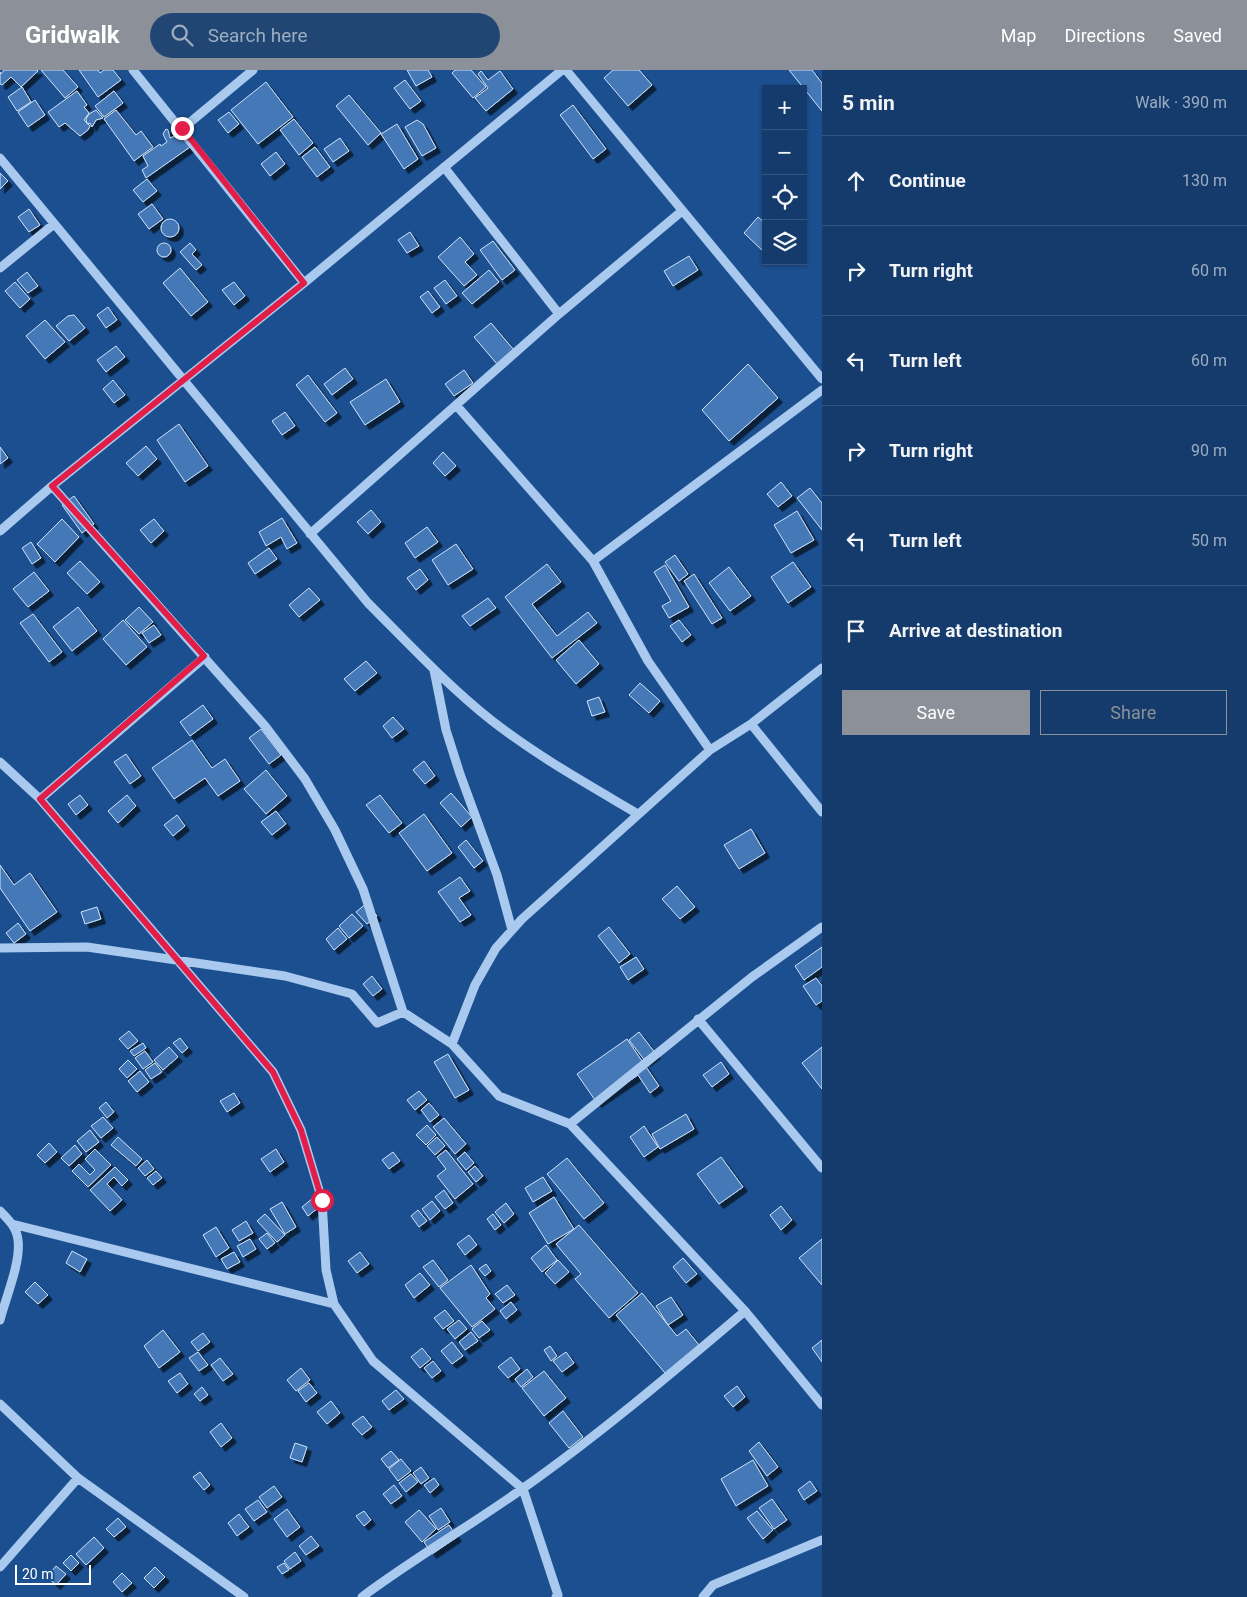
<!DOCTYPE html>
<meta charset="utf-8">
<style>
:root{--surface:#143b6b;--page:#214673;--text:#f1f3f6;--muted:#9dadc1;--line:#33557e;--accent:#8c9099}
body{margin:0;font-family:Roboto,sans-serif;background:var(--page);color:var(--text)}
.controls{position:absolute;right:15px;top:15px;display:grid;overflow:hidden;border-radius:0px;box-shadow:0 1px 4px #0004}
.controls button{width:45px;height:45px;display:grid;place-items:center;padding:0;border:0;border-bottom:1px solid var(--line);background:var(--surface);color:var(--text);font:25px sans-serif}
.scale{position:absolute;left:15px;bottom:12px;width:76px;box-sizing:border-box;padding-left:5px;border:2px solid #fff;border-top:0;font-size:14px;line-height:18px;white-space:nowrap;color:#fff;-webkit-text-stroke:4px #1b4f8f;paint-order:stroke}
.stop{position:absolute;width:15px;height:15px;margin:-11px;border:4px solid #e11d48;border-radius:50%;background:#fff}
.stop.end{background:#e11d48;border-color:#fff;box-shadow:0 1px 5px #0008}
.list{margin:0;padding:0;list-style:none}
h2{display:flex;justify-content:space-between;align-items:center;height:65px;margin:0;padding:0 20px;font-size:21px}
h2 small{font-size:16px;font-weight:400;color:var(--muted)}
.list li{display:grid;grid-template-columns:32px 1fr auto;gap:15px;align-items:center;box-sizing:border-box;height:90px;padding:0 20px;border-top:1px solid var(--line)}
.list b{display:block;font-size:19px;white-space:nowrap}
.list em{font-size:16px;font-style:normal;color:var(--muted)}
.actions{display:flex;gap:10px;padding:15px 20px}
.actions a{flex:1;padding:11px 0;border:1px solid var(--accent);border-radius:0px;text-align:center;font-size:18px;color:var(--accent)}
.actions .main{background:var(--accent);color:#fff}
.icon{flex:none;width:28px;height:28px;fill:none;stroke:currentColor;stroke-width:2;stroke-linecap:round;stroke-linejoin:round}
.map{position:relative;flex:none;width:822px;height:1527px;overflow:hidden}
header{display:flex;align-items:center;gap:30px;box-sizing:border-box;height:70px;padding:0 25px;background:var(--accent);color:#fff}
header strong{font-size:24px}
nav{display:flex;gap:28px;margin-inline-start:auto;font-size:18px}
.search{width:350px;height:45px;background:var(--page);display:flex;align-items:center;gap:12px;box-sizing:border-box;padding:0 18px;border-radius:28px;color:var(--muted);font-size:19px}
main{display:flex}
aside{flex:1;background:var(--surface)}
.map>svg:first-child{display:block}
.building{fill:#4478b7;stroke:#cfe3fa;filter:url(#shadow)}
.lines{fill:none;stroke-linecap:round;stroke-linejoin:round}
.minor{stroke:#a9c9ee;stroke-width:9}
.route{stroke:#e11d48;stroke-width:6}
</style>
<header>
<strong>Gridwalk</strong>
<div class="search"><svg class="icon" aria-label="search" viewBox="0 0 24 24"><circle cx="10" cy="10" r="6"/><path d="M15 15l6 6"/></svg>Search here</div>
<nav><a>Map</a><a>Directions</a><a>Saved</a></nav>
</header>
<main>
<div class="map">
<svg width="822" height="1527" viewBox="0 0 822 1527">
<defs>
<filter id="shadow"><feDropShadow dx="4.5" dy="4.5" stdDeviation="0" flood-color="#0009"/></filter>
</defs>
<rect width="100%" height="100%" fill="#1b4f8f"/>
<path class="building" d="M4,0H37L38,1L21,17L11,7L2,15L0,14V2L1,4Z
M41,0H63L78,17L65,28Z
M79,0H98L100,3L104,0H113L121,10L98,27Z
M407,0H428L432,7L416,16Z
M455,0H471L486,17L473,28L452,3Z
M613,0H639L652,15L628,36L604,8Z
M789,0H812L822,13V41Z
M481,1L488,10L500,1L513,19L486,41L475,28L488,18L478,4Z
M405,10L421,31L410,39L394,18Z
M266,12L293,47L258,74L231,40Z
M22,17L31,32L17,41L8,27Z
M77,21L87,35L84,37L89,43L84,50L90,56L88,60L80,66L65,53L59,57L48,42Z
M114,21L123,33L104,47L95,36Z
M349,25L381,63L368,75L336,36Z
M35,30L45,45L28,57L18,42Z
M573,35L606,79L593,89L560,45Z
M96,40L103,48L96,50L92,57L90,53L87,54L86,49L89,44Z
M116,40L136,65L141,61L153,77L134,91L104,49Z
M229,42L239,54L228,63L218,50Z
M294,49L313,73L299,85L280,60Z
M417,50L423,54L436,78L422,86L405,57Z
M397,54L418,89L404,99L381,64Z
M166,59L168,60L170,68L183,63L190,77L146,108L142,100L148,96L143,86L160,74L161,76L167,72L163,64Z
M340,68L349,81L333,92L324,79Z
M315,77L330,97L317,107L302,87Z
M276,82L285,94L270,106L261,94Z
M0,103L8,111L0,119Z
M147,109L157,121L143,132L133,120Z
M152,134L163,149L149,159L138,144Z
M29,139L40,155L29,162L18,147Z
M758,147L766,154L765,183L744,163Z
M161 158a9 9 0 1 1 18 0a9 9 0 1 1-18 0Z
M410,162L419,176L407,183L398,170Z
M460,167L474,184L465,192L477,205L464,216L438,187Z
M493,171L515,200L502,210L480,180Z
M157 180a7 7 0 1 1 14 0a7 7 0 1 1-14 0Z
M190,173L196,180L192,184L202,195L196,200L180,182Z
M689,186L698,200L673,216L664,201Z
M180,198L208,232L191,246L163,213Z
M489,200L499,212L472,234L462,223Z
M27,202L38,216L28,223L17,210Z
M445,210L457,226L446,234L434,218Z
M15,212L30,229L20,238L5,221Z
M234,212L245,226L234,235L222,220Z
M428,221L440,237L432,243L420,227Z
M108,237L117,250L106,258L97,245Z
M74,245L85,258L69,271L56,256L68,246Z
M45,250L65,272L45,289L26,266Z
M491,253L514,280L497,294L474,267Z
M116,276L125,287L106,302L97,290Z
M748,294L778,328L729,371L702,340Z
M345,298L353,309L332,325L324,314Z
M464,300L473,313L454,326L445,314Z
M308,305L337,343L325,352L296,315Z
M386,309L400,332L365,355L350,332Z
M113,310L125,325L114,333L103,319Z
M285,342L295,356L282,365L272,351Z
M179,354L208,396L185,412L157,370Z
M146,376L157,389L138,406L126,393Z
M0,377L8,388L0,394Z
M443,382L456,396L445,406L433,393Z
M781,412L792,426L778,437L767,424Z
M810,418L822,433V460L797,428Z
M74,426L94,454L82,463L62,435Z
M371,440L381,452L368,464L357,452Z
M797,441L814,470L791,483L774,455Z
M282,448L297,473L287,479L281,467L266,476L259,462Z
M62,449L79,467L55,492L37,474Z
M154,449L164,461L151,473L140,460Z
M427,457L438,472L415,488L405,473Z
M31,472L41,488L32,494L22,478Z
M456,474L473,499L448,515L432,490Z
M269,478L277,489L255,504L248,493Z
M675,485L688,504L679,511L665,492Z
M80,491L100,512L87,524L67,503Z
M793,492L811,517L788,533L771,507Z
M547,494L561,512L532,534L557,566L588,542L597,553L552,588L505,527Z
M665,495L689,537L669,548L662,536L671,531L654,502Z
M729,497L751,526L730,541L709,513Z
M420,499L428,510L416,520L407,508Z
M34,502L49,521L28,537L13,519Z
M694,504L722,548L712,554L684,511Z
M309,518L320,530L299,547L289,535Z
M488,528L496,538L470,556L462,546Z
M78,537L97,561L72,581L53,557Z
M139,537L153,552L139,564L125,550Z
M33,544L62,582L49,592L20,553Z
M123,550L147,577L126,595L103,569Z
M679,550L691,565L682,572L670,556Z
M154,555L161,565L149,573L142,563Z
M579,570L599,594L576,614L556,590Z
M366,591L377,603L355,621L344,609Z
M640,613L660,631L649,643L629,625Z
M599,627L605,642L592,646L587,631Z
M203,635L213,649L190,666L180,652Z
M393,647L404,659L392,668L383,656Z
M261,659L281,685L269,694L249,668Z
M192,670L212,698L225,689L240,711L218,726L205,708L174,729L152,698Z
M126,684L141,706L130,714L114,692Z
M424,691L435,706L425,714L413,700Z
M266,700L287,726L266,744L244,719Z
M451,723L472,747L461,757L440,733Z
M80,725L88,735L76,745L68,734Z
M127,725L136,736L118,753L108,741Z
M380,725L402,753L389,763L366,735Z
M276,741L286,754L272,765L261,752Z
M424,744L452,783L427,801L399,763Z
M177,745L185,756L173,766L164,755Z
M751,759L765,783L739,799L724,775Z
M466,770L483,791L474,798L458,777Z
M0,795L14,815L30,803L57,842L30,861L0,818Z
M460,807L470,821L459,828L471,845L460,852L438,822Z
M677,816L695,837L680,849L662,829Z
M367,833L377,846L367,854L356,842Z
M97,837L101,849L85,854L81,842Z
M352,844L363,856L349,868L339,856Z
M18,853L26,864L14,873L6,863Z
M609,857L630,884L619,893L598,866Z
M338,858L347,869L334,880L326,869Z
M822,877V897L804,910L795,896Z
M636,887L644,899L628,910L620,897Z
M372,906L382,919L373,926L363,914Z
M816,908L822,916V931L816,935L803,916Z
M129,961L138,971L128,979L119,969Z
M639,962L656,984L646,992L629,970Z
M180,968L188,978L182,983L173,973Z
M627,969L659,1016L650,1023L638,1005L597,1033L577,1004Z
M143,973L146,978L134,986L130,981Z
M169,977L178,987L163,1000L154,990Z
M822,977V1019L802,993Z
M145,981L153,992L143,999L135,988Z
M448,984L469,1020L455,1028L434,992Z
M128,990L137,999L127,1008L119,999Z
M721,992L729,1004L712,1017L703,1005Z
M155,993L162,1002L151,1009L145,1000Z
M140,1001L149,1012L137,1022L128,1011Z
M419,1021L427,1030L415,1040L407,1030Z
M234,1023L240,1033L227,1042L220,1031Z
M106,1032L114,1042L107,1048L99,1038Z
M429,1033L439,1045L430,1052L421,1040Z
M686,1044L694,1059L660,1079L652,1064Z
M103,1047L113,1058L101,1068L91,1056Z
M444,1048L466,1074L455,1084L433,1057Z
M427,1055L436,1065L426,1075L416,1065Z
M644,1056L658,1077L644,1087L630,1067Z
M90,1060L99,1072L86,1082L77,1071Z
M118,1067L142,1089L136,1096L111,1075Z
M437,1067L445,1076L435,1085L427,1076Z
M49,1073L57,1082L45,1093L37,1085Z
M75,1075L82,1084L69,1096L61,1088Z
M95,1079L111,1095L88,1117L72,1101L79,1094L90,1105L95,1100L85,1089Z
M276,1079L284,1092L270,1102L261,1089Z
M446,1080L473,1114L455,1129L437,1106L446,1099L437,1087Z
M393,1082L400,1091L389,1099L382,1090Z
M465,1082L474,1093L466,1100L457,1089Z
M721,1087L743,1117L719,1134L697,1104Z
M567,1088L604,1133L584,1149L547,1104Z
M147,1090L154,1099L145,1106L138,1098Z
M475,1096L483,1106L476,1112L468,1102Z
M115,1097L128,1110L122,1116L114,1107L107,1114L122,1130L110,1141L90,1120Z
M156,1101L162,1108L153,1115L147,1108Z
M543,1107L552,1121L533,1132L525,1118Z
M444,1120L453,1133L445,1139L435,1127Z
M554,1127L574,1159L548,1174L529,1143Z
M313,1128L319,1137L308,1146L302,1137Z
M432,1131L440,1141L430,1150L422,1139Z
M282,1132L296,1157L285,1164L270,1139Z
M506,1133L514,1144L504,1153L495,1142Z
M781,1136L792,1150L781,1160L770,1145Z
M418,1140L427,1151L419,1157L411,1146Z
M265,1144L285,1165L277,1172L257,1151Z
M493,1144L501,1155L495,1160L487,1149Z
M246,1151L253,1163L239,1171L232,1160Z
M579,1155L638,1223L609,1248L575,1209L581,1204L556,1174Z
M216,1157L229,1178L216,1187L203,1165Z
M267,1163L275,1173L267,1179L259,1169Z
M469,1165L477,1175L465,1185L457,1174Z
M250,1169L256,1179L243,1187L237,1176Z
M822,1169V1215L799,1188Z
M546,1175L557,1190L542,1202L531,1188Z
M72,1181L87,1189L80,1202L66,1193Z
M234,1182L240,1192L227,1199L221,1189Z
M360,1182L369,1194L357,1203L348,1191Z
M683,1188L697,1204L686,1213L673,1197Z
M433,1190L448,1210L439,1217L423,1197Z
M558,1190L569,1202L555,1214L545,1203Z
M486,1194L491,1201L485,1206L479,1199Z
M471,1195L490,1224L486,1228L495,1239L472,1257L440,1218Z
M420,1203L430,1215L414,1228L405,1215Z
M35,1212L48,1225L38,1234L25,1222Z
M507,1215L515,1225L503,1233L495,1224Z
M642,1223L677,1266L686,1259L699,1275L665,1303L616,1245Z
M671,1227L683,1245L668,1255L656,1236Z
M511,1232L517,1240L506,1249L500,1241Z
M445,1240L454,1251L443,1259L434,1248Z
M459,1250L467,1259L455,1269L447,1259Z
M482,1251L490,1260L479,1268L472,1259Z
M163,1260L180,1282L159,1298L144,1276Z
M471,1262L478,1271L465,1280L459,1272Z
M203,1263L210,1272L198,1281L191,1272Z
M822,1270V1292L812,1278Z
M452,1272L463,1286L452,1294L441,1281Z
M550,1276L557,1286L551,1291L544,1280Z
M422,1278L431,1289L420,1298L411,1287Z
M198,1282L208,1295L199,1301L189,1288Z
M566,1282L574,1293L562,1302L553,1291Z
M511,1287L520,1299L508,1308L498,1297Z
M220,1288L233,1304L223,1311L211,1295Z
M433,1291L441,1301L432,1308L424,1298Z
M301,1298L310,1310L296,1321L287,1310Z
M527,1299L533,1307L521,1317L515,1309Z
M544,1301L566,1328L544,1346L522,1318Z
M180,1303L188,1314L177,1323L168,1311Z
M309,1313L317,1323L306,1332L298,1321Z
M737,1316L745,1327L733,1337L724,1326Z
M202,1317L208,1325L200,1331L194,1324Z
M396,1320L404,1329L389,1340L382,1331Z
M331,1331L340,1343L327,1354L317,1342Z
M563,1341L583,1367L569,1378L549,1353Z
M363,1346L372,1357L362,1365L352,1354Z
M221,1353L232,1368L221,1377L210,1362Z
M759,1372L778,1397L767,1406L749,1381Z
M295,1373L307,1377L302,1392L290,1388Z
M391,1381L399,1390L388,1398L381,1389Z
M401,1389L411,1401L398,1411L389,1399Z
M753,1390L768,1416L736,1436L721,1409Z
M421,1397L429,1408L421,1414L413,1403Z
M200,1402L210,1415L204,1420L193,1407Z
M411,1404L418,1412L406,1422L399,1413Z
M434,1408L439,1415L430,1423L424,1415Z
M810,1411L817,1421L804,1430L798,1420Z
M394,1415L402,1426L391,1434L383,1424Z
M274,1416L282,1427L267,1438L259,1427Z
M772,1429L787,1450L774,1459L759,1438Z
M258,1430L267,1442L254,1451L245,1439Z
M441,1438L450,1452L438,1460L429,1446Z
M287,1439L300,1457L287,1467L274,1449Z
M419,1440L436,1459L422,1472L405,1452Z
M364,1441L371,1450L364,1456L356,1446Z
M757,1441L773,1460L763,1469L747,1448Z
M239,1444L249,1457L237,1466L228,1453Z
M118,1448L126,1457L114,1467L106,1459Z
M449,1455L457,1467L432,1484L424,1472Z
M311,1466L319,1476L306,1485L299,1476Z
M94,1467L104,1478L86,1495L76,1484Z
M295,1482L301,1491L290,1499L284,1491Z
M71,1485L79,1493L71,1501L63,1493Z
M284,1493L289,1500L282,1504L277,1497Z
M56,1496L66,1504L56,1515L47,1507Z
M155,1497L165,1507L154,1518L144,1508Z
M122,1503L132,1513L122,1522L113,1512Z"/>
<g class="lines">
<path class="minor" d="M133,0L304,213
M566,0L822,309
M182,59L253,0
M0,88L368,533C408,573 447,615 491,650C537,686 589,715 638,744
M444,97L559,244
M0,198L54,154
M456,335L593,491L648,591L710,680
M52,416L265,656L305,709L335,760L363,819L403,942
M0,461L52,416L304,213L562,0
M310,464L559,244L682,141
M593,491L822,320
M434,600L446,660L460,704L497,805L512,860
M751,654L822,742
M0,692L40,729L273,1002L301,1060L322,1130L326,1200L334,1234L373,1291L523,1419L558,1525L556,1527
M40,729L205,587
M0,878L87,877L285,906L352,924L377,953L403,942L452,974L499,1026L570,1054L745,1241L822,1335
M698,949L822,1098
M452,974L475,915L496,878L522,849L710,680L751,654L822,598
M570,1054L752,907L822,857
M0,1141C8,1149 17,1158 18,1170C21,1192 6,1227 0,1250
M12,1154L334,1234
M0,1334L78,1408L244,1527
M0,1497L78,1408
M362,1527C414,1488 470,1456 522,1419C600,1364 673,1302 745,1241
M703,1527L713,1515L822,1470"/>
</g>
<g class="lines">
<path class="route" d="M182,58L304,213L52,416L204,586L40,729L273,1002L301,1060L322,1130"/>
</g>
</svg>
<div class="controls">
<button>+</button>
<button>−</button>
<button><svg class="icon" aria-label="locate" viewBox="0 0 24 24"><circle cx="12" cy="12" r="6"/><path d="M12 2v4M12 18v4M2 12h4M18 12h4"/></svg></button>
<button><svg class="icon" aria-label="layers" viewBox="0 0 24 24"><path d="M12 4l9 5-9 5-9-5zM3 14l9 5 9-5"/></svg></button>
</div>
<div class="scale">20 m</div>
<div class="stop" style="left:322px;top:1130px"></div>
<div class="stop end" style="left:182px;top:58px"></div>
</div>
<aside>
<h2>5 min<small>Walk · 390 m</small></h2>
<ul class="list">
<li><svg class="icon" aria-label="ahead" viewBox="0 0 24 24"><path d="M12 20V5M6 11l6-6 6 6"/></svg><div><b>Continue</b></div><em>130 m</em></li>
<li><svg class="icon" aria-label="right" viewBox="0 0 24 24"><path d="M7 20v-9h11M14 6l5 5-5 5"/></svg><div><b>Turn right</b></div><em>60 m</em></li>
<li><svg class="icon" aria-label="left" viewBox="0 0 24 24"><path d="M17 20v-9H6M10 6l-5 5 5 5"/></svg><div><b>Turn left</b></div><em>60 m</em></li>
<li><svg class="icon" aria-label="right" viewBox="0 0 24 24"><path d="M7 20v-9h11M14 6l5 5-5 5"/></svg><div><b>Turn right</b></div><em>90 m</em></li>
<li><svg class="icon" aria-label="left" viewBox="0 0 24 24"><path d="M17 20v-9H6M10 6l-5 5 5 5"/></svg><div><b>Turn left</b></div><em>50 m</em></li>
<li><svg class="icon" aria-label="arrive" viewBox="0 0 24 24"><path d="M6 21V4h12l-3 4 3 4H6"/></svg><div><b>Arrive at destination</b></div></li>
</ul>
<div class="actions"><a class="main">Save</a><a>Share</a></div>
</aside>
</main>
